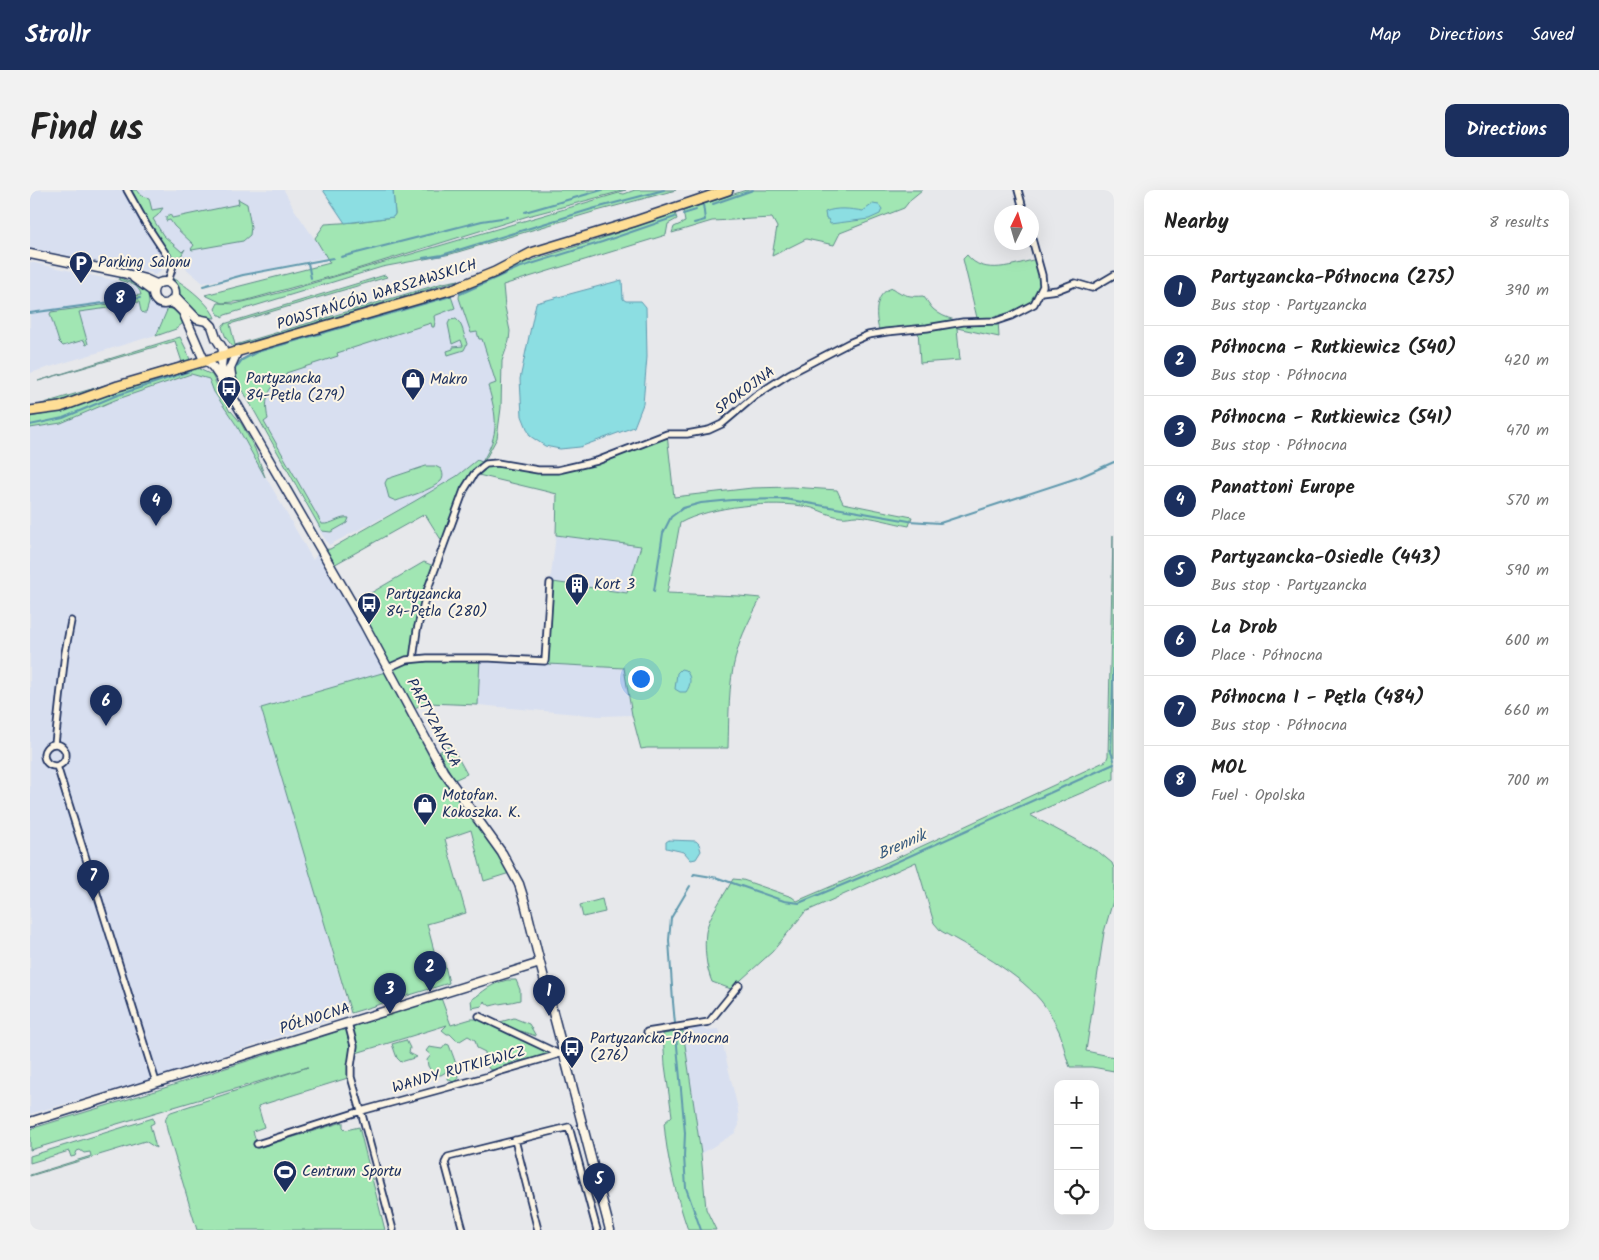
<!DOCTYPE html>
<meta charset="utf-8">
<style>
:root{--surface:#fff;--page:#f2f2f2;--text:#222;--muted:#767676;--line:#e0e0e0;--accent:#1b2f5e}
body{margin:0;font-family:Kalam,sans-serif;background:var(--page);color:var(--text)}
.controls{position:absolute;right:15px;bottom:15px;display:grid;overflow:hidden;border-radius:10px;box-shadow:0 5px 20px #0002}
.controls button{width:45px;height:45px;display:grid;place-items:center;padding:0;border:0;border-bottom:1px solid var(--line);background:var(--surface);color:var(--text);font:25px sans-serif}
.compass{position:absolute;left:964px;top:15px;width:45px;height:45px;border-radius:50%;background:var(--surface);box-shadow:0 5px 20px #0002;rotate:5deg}
.you{position:absolute;left:610px;top:488px;width:18px;height:18px;margin:-12px;border:4px solid #fff;border-radius:50%;background:#1a73e8;box-shadow:0 0 0 8px #1a73e833}
.badge{display:grid;place-items:center;width:32px;height:32px;border-radius:50%;background:var(--accent);color:#fff;font-size:16px;font-weight:700}
.pin{position:absolute;translate:-50% -41px;filter:drop-shadow(0 1px 2px #0008)}
.pin::after{content:'';position:absolute;top:26px;width:18px;height:15px;background:inherit;clip-path:polygon(0 0,100% 0,50% 100%)}
.list{margin:0;padding:0;list-style:none}
h2{display:flex;justify-content:space-between;align-items:center;height:65px;margin:0;padding:0 20px;font-size:21px}
h2 small{font-size:16px;font-weight:400;color:var(--muted)}
.list li{display:grid;grid-template-columns:32px 1fr auto;gap:15px;align-items:center;box-sizing:border-box;height:70px;padding:0 20px;border-top:1px solid var(--line)}
.list b{display:block;font-size:19px;white-space:nowrap}
.list p{margin:0;font-size:16px;white-space:nowrap;color:var(--muted)}
.list em{font-size:16px;font-style:normal;color:var(--muted)}
.icon{flex:none;width:28px;height:28px;fill:none;stroke:currentColor;stroke-width:2;stroke-linecap:round;stroke-linejoin:round}
.map{position:relative;flex:none;width:1084px;height:1040px;overflow:hidden;border-radius:10px}
header{display:flex;align-items:center;gap:30px;box-sizing:border-box;height:70px;padding:0 25px;background:var(--accent);color:#fff}
header strong{font-size:24px}
nav{display:flex;gap:28px;margin-inline-start:auto;font-size:18px}
.intro{display:flex;align-items:center;justify-content:space-between;box-sizing:border-box;height:120px;padding:0 30px}
h1{margin:0;font-size:35px}
.button{padding:12px 22px;border-radius:10px;background:var(--accent);color:#fff;font-size:18px;font-weight:700}
main{display:flex;gap:30px;padding:0 30px}
aside{flex:1;background:var(--surface);border-radius:10px;box-shadow:0 5px 20px #0002}
.map>svg:first-child{display:block}
.built{fill:#d8dff0}
.green{fill:#a1e6b3;stroke:#5e8a88}
.water{fill:#8cdee2;stroke:#5f98ad}
.lines{fill:none;stroke-linecap:round;stroke-linejoin:round}
.stream{stroke:#5f98ad;stroke-width:2}
.street-casing{stroke:#1b2f5e;stroke-width:9}
.secondary-casing{stroke:#1b2f5e;stroke-width:11}
.primary-casing{stroke:#1b2f5e;stroke-width:12}
.street{stroke:#fcf5e5;stroke-width:5.5}
.secondary{stroke:#fcf5e5;stroke-width:8}
.primary{stroke:#fede96;stroke-width:9}
.labels{text-anchor:middle;dominant-baseline:central;stroke-width:4;stroke-linejoin:round;paint-order:stroke}
.poi-label{font-size:15px;fill:#1b2f5e;stroke:#fcf5e5;text-anchor:start}
.street-label{font-size:15px;fill:#1b2f5e;stroke:#fcf5e5}
.water-label{font-size:16px;font-style:italic;fill:#375b7f;stroke:#fcf5e5}
</style>
<header>
<strong>Strollr</strong>
<nav><a>Map</a><a>Directions</a><a>Saved</a></nav>
</header>
<div class="intro"><h1>Find us</h1><a class="button">Directions</a></div>
<main>
<div class="map">
<svg width="1084" height="1040" viewBox="0 0 1084 1040">
<rect width="100%" height="100%" fill="#e7e8eb"/>
<filter id="ink" filterUnits="userSpaceOnUse"><feTurbulence type="fractalNoise" baseFrequency=".02" numOctaves="2"/><feDisplacementMap in="SourceGraphic" scale="10" xChannelSelector="R" yChannelSelector="G"/><feConvolveMatrix kernelMatrix="1 2 1 2 8 2 1 2 1" color-interpolation-filters="sRGB"/></filter>
<g filter="url(#ink)">
<path class="built" d="M0,0H93L119,46L135,70L138,74L137,76L125,85H122V83L0,58Z
M101,0H254L264,19L297,67L173,93L153,76L123,38Z
M0,72L97,93L118,103L126,115L138,118L126,145L0,183Z
M473,95L475,117L480,141L479,151L472,171L471,218L467,248L455,270L452,272L447,270L427,286L385,311L299,355L291,343L259,279L224,217L257,160Z
M161,184L179,189L184,202L207,236L283,370L290,360L360,481L231,518L270,647L317,815L305,819L300,830L125,888L0,924V238L31,233L85,210Z
M526,345L611,356L597,403L523,392L520,393Z
M450,468L594,478L602,525L570,526L448,515Z
M671,837L675,840L689,839L708,919L709,935L705,943L671,964L653,841Z"/>
<path class="green" d="M99,0H107L112,6L119,8L122,20L133,18L128,25L123,29L133,45L152,62L155,59L151,66L144,68L129,50Z
M363,0H596L498,26L314,83L214,111L192,113L175,105L300,73L285,48L295,34L326,32L363,27L365,24Z
M605,0H646L563,22L421,64L352,77L195,125L192,127L191,125H189L185,119L188,113L205,114L249,103L589,3L594,4Z
M716,0H892L881,9L874,18L810,43L804,55L776,49L742,66L747,37L742,28L682,31L642,43L644,37L655,32L653,21Z
M208,9L217,14L221,37L220,45L213,51L162,60L161,59L164,55L144,36L140,30L136,31V27L140,24L142,28L209,14Z
M645,23L647,29L638,34L636,45L473,95L475,117L480,141L479,151L472,171L471,218L467,248L455,270L452,272L486,277L537,279L637,244L644,307L722,298L761,297L807,300L813,313L882,327L879,336C862,333 844,327 826,326C821,326 816,328 811,327C799,326 789,319 778,317C744,310 680,316 650,333L637,403L709,406L731,408C721,427 711,445 706,465C698,494 699,528 698,558H617L611,559L602,525L594,478L518,474L515,471L520,393L523,392L597,403L611,356L526,345L527,304L444,284L440,290L415,356L395,324L300,377L290,360L300,359L385,311L427,286L447,270L452,272C470,243 467,227 458,196L466,193L452,149H449L447,142L441,143L429,108L430,100L487,75L570,49Z
M937,65C954,87 984,74 1007,69L1014,91L1004,114L968,130L969,147L927,138L930,170L890,173L888,139L850,143C845,129 843,102 863,98C873,106 881,107 893,106C897,110 899,115 903,119C915,130 932,132 948,132L933,69Z
M355,85L357,87L200,134L205,155L413,93L429,90L207,157H203L196,148L192,137L194,134Z
M90,88L107,95L118,103L119,113L116,123H113L111,121L109,112L100,113V106L111,105C109,94 98,93 89,90Z
M143,88C156,95 180,114 185,128C170,128 160,117 151,105L149,106Z
M420,103L425,118L404,126L405,132L404,137H402L401,133L307,163L308,166L256,183L257,188C237,195 234,210 238,229L234,232L292,334C302,335 310,326 319,328L317,333L301,342L292,341L217,208L206,187L205,177L212,169L228,161Z
M94,112L93,116L49,122L58,154L56,155L54,150L33,156L29,152L20,124L21,122Z
M138,118C146,120 153,124 153,133L146,139L126,146Z
M426,129C433,134 434,146 437,154L434,160L418,165L417,161L423,159V157L433,156L431,150L422,154L418,134L420,130Z
M150,147L157,161L160,170L84,193L27,213L1,217L152,172L145,151L8,191Z
M167,178L182,185L200,222L201,221L211,233L225,259L235,287L207,236L184,202L179,189L161,184L85,210L31,233L0,238V227L32,221L83,203Z
M396,276H405L411,279C413,283 414,287 411,291C402,300 377,307 366,311L359,308L355,293L357,289Z
M1083,345L1084,589L1000,625L1070,663L1082,673L1084,678V707L1074,742L1056,861L1084,867V881L1062,877H1040C1034,863 1034,853 1029,841C1026,835 1023,829 1020,824C1000,788 946,761 911,741L904,733L886,672L775,722L742,762L701,799L682,792C676,778 674,757 676,742C679,724 695,705 703,689L713,690L762,707L767,711L851,675L1076,571L1078,566Z
M394,372L406,377L402,386L383,469L450,468L448,515L398,513L381,519L413,581L483,682L454,691L441,640L415,649L436,723L397,734L407,772L414,771L419,793L321,823L231,518L359,481L322,414Z
M421,555L437,584L424,590L409,562Z
M572,709L575,722L553,727L550,715Z
M477,790H486L490,800V810C480,813 470,813 460,816L454,811L452,816L442,818L441,810C455,801 458,795 477,790Z
M411,808L421,835L441,829H451L521,864L503,869L486,871L473,877L463,880L459,879L456,873L455,862L447,858L445,850L438,846L430,851L426,850L420,844H417L412,840L417,835L323,864L321,887L228,916L234,937L223,941L228,958L313,932V937L316,940L329,937L355,1040H167L137,940C136,932 133,927 141,922L278,877L0,960V939L128,900Z
M484,828L499,834L506,846L491,841L488,843L470,832Z
M653,841L671,964L676,1019L686,1040H658C646,1005 637,970 634,933L642,926L635,875L633,844Z
M376,850L380,858L379,863L387,867L371,872L367,868L362,854Z
M416,854L419,855C423,866 428,876 428,889L423,892L418,889L419,880L411,885L403,884L398,876L397,870L401,865L396,861L399,857L412,859Z
M123,928L124,933L120,935L126,958L115,951L0,986V985L61,966L60,962L54,963L50,960L47,961L45,966L41,967L39,961L0,973V966Z"/>
<path class="water" d="M293,0H363L365,24L363,27L315,33Z
M843,14L849,15L852,19L850,24L839,29L800,34L798,29H796L795,22C806,17 821,19 833,21Z
M592,90L593,109L596,111H611L616,117L617,167L613,214L604,237L550,257L530,259L515,256L500,246L492,226L490,189L506,113Z
M651,479L655,480C662,486 661,495 656,502H650L645,499L647,483Z
M639,650L666,651L669,654L671,661L666,669L661,670L654,662L636,658V652Z"/>
<g class="lines">
<path class="stream" d="M683,14L723,0
M495,22L572,0
M653,24L666,20
M664,33L675,30L673,14
M311,67L452,31L478,27
M393,68L412,65L562,19L634,0
M278,73L281,88
M173,96L213,85L303,68
M430,104L488,78L572,52L645,27
M0,123L110,108
M206,178L212,170L227,162L421,106
M0,235L33,228L85,206L160,181
M624,401L633,343L641,327L653,318L671,313L702,310L755,309L879,331L910,333L1050,287L1084,272
M1084,450L1081,562L1084,570
M663,686L664,684L688,688L754,711L769,713L853,678L1084,574
M660,696L641,728L639,750L643,812L655,943L654,966L656,998L671,1040"/>
<g class="street-casing">
<path id="street" d="M97,0L116,34L143,75L138,92
M988,0L994,22
M1011,102L1027,100L1045,93L1062,98L1084,85
M383,469L387,440L397,401L434,300L444,284L452,277L456,274L467,273L508,280H528L567,271L637,244H657L679,240L692,234L725,206L759,184L819,153L838,145L856,142L897,138L933,132L966,131L981,126L1004,114L1013,96L1012,85L1002,49
M358,478L376,470L397,468H460L515,471L520,393
M14 565a11 11 0 1 1 22 0a11 11 0 1 1-22 0Z
M25,554L35,463L41,431
M27,576L126,892
M449,826L527,863
M617,842L679,832L709,795
M485,950L508,1040
M227,954L331,921L321,887V876L324,856L318,833
M363,1040L331,921L459,886L468,882L533,863
M433,1040L415,973L418,967L539,937L567,1040"/>
</g>
<g class="secondary-casing">
<path id="secondary" d="M0,64L93,83L115,89L126,94
M104,88L122,101
M123 103a11 11 0 1 1 22 0a11 11 0 1 1-22 0Z
M145,106L167,129L177,131L182,136L186,148L193,159L191,177L196,190
M140,112L146,115L153,122L173,168L183,177L198,199L334,434L413,581L472,663L489,694L495,713L510,773L580,1040
M204,204L200,178L208,160
M0,932L510,773"/>
</g>
<g class="primary-casing">
<path id="primary" d="M0,221L30,217L88,196L423,99L465,82L501,63L603,32L698,0"/>
</g>
<use href="#street" class="street"/>
<use href="#secondary" class="secondary"/>
<use href="#primary" class="primary"/>
</g>
</g>
<defs>
<g id="parking-pin" transform="scale(1.25)"><path d="M0 17L-7.5 6A9.5 9.5 0 1 1 7.5 6Z" fill="#1b2f5e" stroke="#fcf5e5"/><path d="M-3.5-5.5H1a3.5 3.5 0 0 1 0 7H-1V5.5H-3.5ZM-1-3.4V-.6H.8a1.4 1.4 0 0 0 0-2.8Z" fill="#fff"/></g>
<g id="shop-pin" transform="scale(1.25)"><path d="M0 17L-7.5 6A9.5 9.5 0 1 1 7.5 6Z" fill="#1b2f5e" stroke="#fcf5e5"/><path d="M-5-2.5h2.3a2.7 3.5 0 0 1 5.4 0H5L5.5 6h-11ZM-1.5-2.5h3a1.5 2.3 0 0 0-3 0Z" fill="#fff"/></g>
<g id="bus-pin" transform="scale(1.25)"><path d="M0 17L-7.5 6A9.5 9.5 0 1 1 7.5 6Z" fill="#1b2f5e" stroke="#fcf5e5"/><path d="M-5-6H5V4H4V6H2V4H-2V6H-4V4H-5ZM-3.5-4V0h7V-4ZM-3.5 1.2v1.5H-2V1.2ZM2 1.2v1.5H3.5V1.2Z" fill="#fff"/></g>
<g id="building-pin" transform="scale(1.25)"><path d="M0 17L-7.5 6A9.5 9.5 0 1 1 7.5 6Z" fill="#1b2f5e" stroke="#fcf5e5"/><path d="M-4-6H4V6H1V3H-1V6H-4ZM-2.5-4.3h1.7v1.8h-1.7ZM.8-4.3h1.7v1.8H.8ZM-2.5-1h1.7V.8h-1.7ZM.8-1h1.7V.8H.8Z" fill="#fff"/></g>
<g id="stadium-pin" transform="scale(1.25)"><path d="M0 17L-7.5 6A9.5 9.5 0 1 1 7.5 6Z" fill="#1b2f5e" stroke="#fcf5e5"/><path d="M0-5a6.5 5 0 1 0 0 10a6.5 5 0 1 0 0-10ZM-3.5-1.8h7v3.6h-7Z" fill="#fff"/></g>
</defs>
<g fill-rule="evenodd">
<use href="#parking-pin" x="51" y="73"/>
<use href="#shop-pin" x="383" y="190"/>
<use href="#bus-pin" x="199" y="198"/>
<use href="#building-pin" x="547" y="395"/>
<use href="#bus-pin" x="339" y="414"/>
<use href="#shop-pin" x="395" y="615"/>
<use href="#bus-pin" x="542" y="858"/>
<use href="#stadium-pin" x="255" y="982"/>
</g>
<g class="labels">
<g class="poi-label">
<text x="68" y="73">Parking Salonu</text>
<text x="216" y="189">Partyzancka<tspan x="216" dy="17">84-Pętla (279)</tspan></text>
<text x="400" y="190">Makro</text>
<text x="564" y="395">Kort 3</text>
<text x="356" y="405">Partyzancka<tspan x="356" dy="17">84-Pętla (280)</tspan></text>
<text x="412" y="606">Motofan.<tspan x="412" dy="17">Kokoszka. K.</tspan></text>
<text x="560" y="849">Partyzancka-Północna<tspan x="560" dy="17">(276)</tspan></text>
<text x="272" y="982">Centrum Sportu</text>
</g>
<g class="street-label">
<text transform="translate(347 105) rotate(-17)">POWSTAŃCÓW WARSZAWSKICH</text>
<text transform="translate(715 201) rotate(-36)">SPOKOJNA</text>
<text transform="translate(403 533) rotate(62)">PARTYZANCKA</text>
<text transform="translate(285 829) rotate(-17)">PÓŁNOCNA</text>
<text transform="translate(429 880) rotate(-16)">WANDY RUTKIEWICZ</text>
</g>
<g class="water-label">
<text transform="translate(872 655) rotate(-24)">Brennik</text>
</g>
</g>
</svg>
<div class="controls">
<button>+</button>
<button>−</button>
<button><svg class="icon" aria-label="locate" viewBox="0 0 24 24"><circle cx="12" cy="12" r="6"/><path d="M12 2v4M12 18v4M2 12h4M18 12h4"/></svg></button>
</div>
<svg class="compass" viewBox="-18 -18 36 36"><path d="M0-13l5 13h-10z" fill="#e53935"/><path d="M0 13l5-13h-10z" fill="#767676"/></svg>
<div class="you"></div>
<div class="pin badge" style="left:519px;top:826px">1</div>
<div class="pin badge" style="left:400px;top:802px">2</div>
<div class="pin badge" style="left:360px;top:824px">3</div>
<div class="pin badge" style="left:126px;top:336px">4</div>
<div class="pin badge" style="left:569px;top:1014px">5</div>
<div class="pin badge" style="left:76px;top:536px">6</div>
<div class="pin badge" style="left:63px;top:711px">7</div>
<div class="pin badge" style="left:90px;top:133px">8</div>
</div>
<aside>
<h2>Nearby<small>8 results</small></h2>
<ul class="list">
<li><span class="badge">1</span><div><b>Partyzancka-Północna (275)</b><p>Bus stop · Partyzancka</p></div><em>390 m</em></li>
<li><span class="badge">2</span><div><b>Północna - Rutkiewicz (540)</b><p>Bus stop · Północna</p></div><em>420 m</em></li>
<li><span class="badge">3</span><div><b>Północna - Rutkiewicz (541)</b><p>Bus stop · Północna</p></div><em>470 m</em></li>
<li><span class="badge">4</span><div><b>Panattoni Europe</b><p>Place</p></div><em>570 m</em></li>
<li><span class="badge">5</span><div><b>Partyzancka-Osiedle (443)</b><p>Bus stop · Partyzancka</p></div><em>590 m</em></li>
<li><span class="badge">6</span><div><b>La Drob</b><p>Place · Północna</p></div><em>600 m</em></li>
<li><span class="badge">7</span><div><b>Północna I - Pętla (484)</b><p>Bus stop · Północna</p></div><em>660 m</em></li>
<li><span class="badge">8</span><div><b>MOL</b><p>Fuel · Opolska</p></div><em>700 m</em></li>
</ul>
</aside>
</main>
